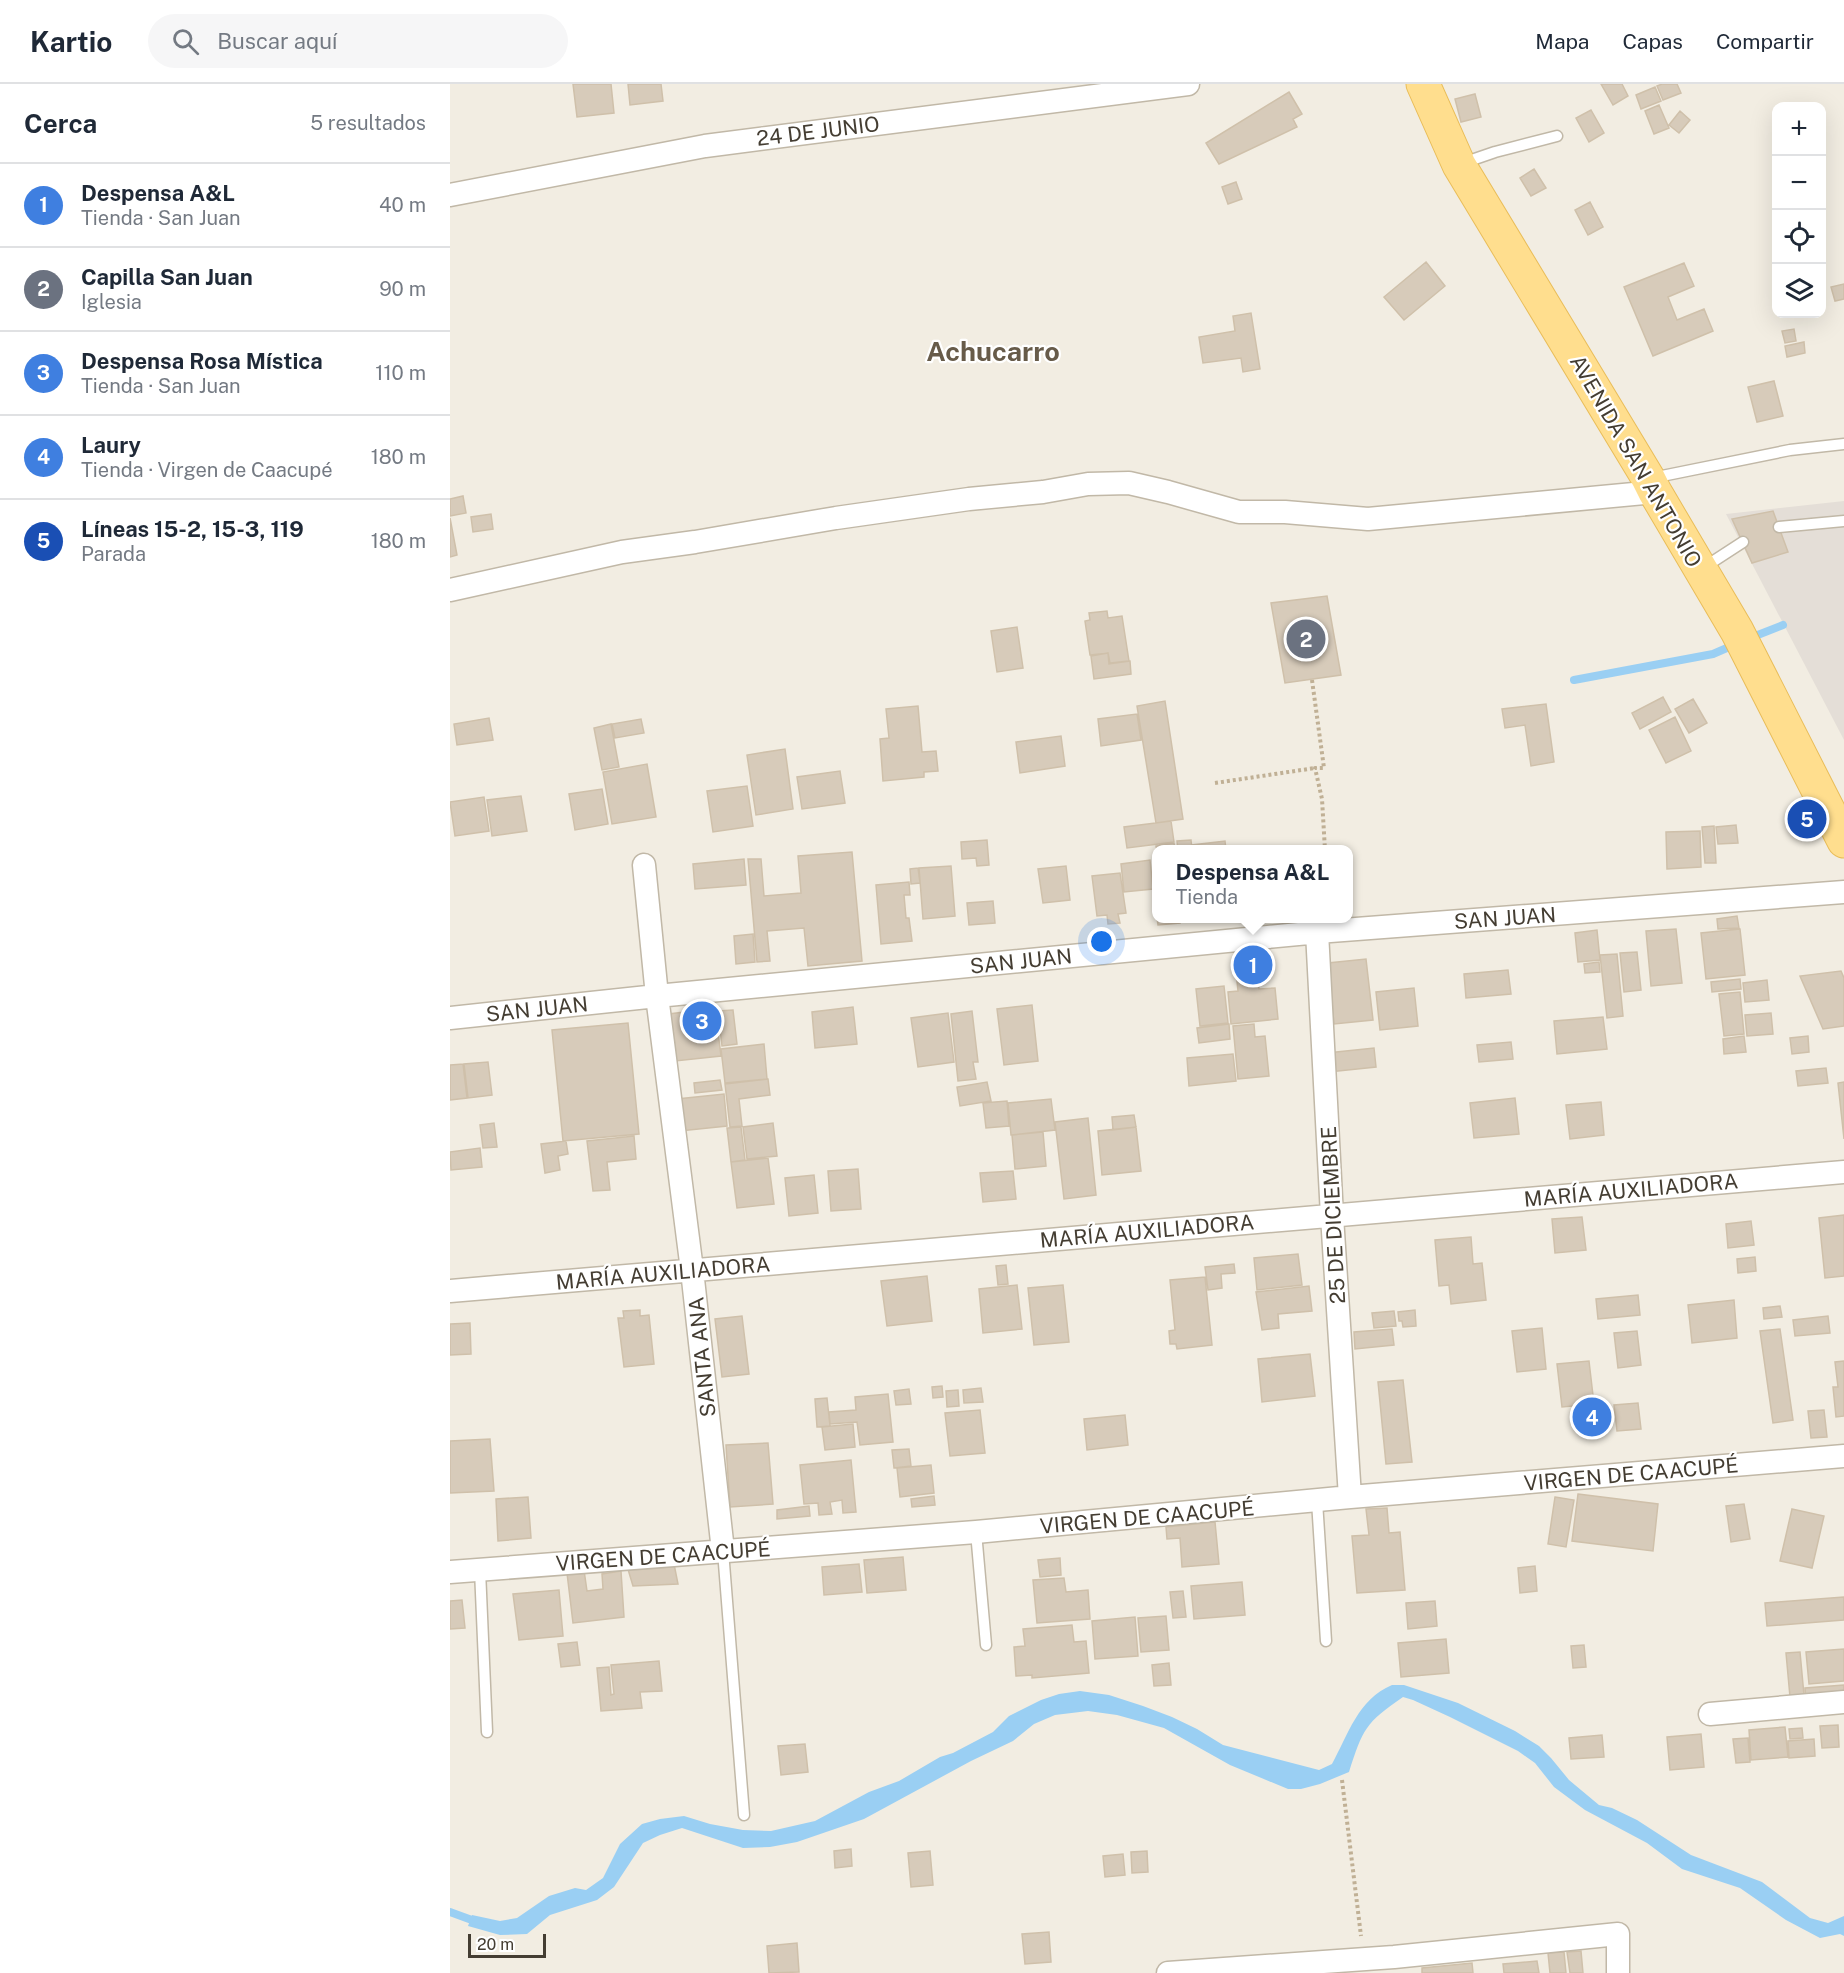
<!DOCTYPE html>
<html lang="es">
<meta charset="utf-8">
<style>
:root{--surface:#fff;--page:#f6f6f7;--text:#1f2937;--muted:#747a83;--line:#e0e1e3;--accent:#0f766e}
body{margin:0;font-family:"Public Sans",sans-serif;background:var(--page);color:var(--text)}
.controls{position:absolute;right:18px;top:18px;display:grid;overflow:hidden;border-radius:12px;box-shadow:0 6px 24px #0002}
.controls button{width:54px;height:54px;display:grid;place-items:center;padding:0;border:0;border-bottom:2px solid var(--line);background:var(--surface);color:var(--text);font:30px sans-serif}
.scale{position:absolute;left:18px;bottom:15px;width:78px;box-sizing:border-box;padding-left:6px;border:3px solid #443d32;border-top:0;font-size:16px;line-height:21px;white-space:nowrap;color:#443d32;-webkit-text-stroke:4px #fff;paint-order:stroke}
.you{position:absolute;left:652px;top:858px;width:21px;height:21px;margin:-15px;border:4px solid #fff;border-radius:50%;background:#1a73e8;box-shadow:0 0 0 9px #1a73e833}
.badge{display:grid;place-items:center;width:39px;height:39px;border-radius:50%;background:var(--accent);color:#fff;font-size:20px;font-weight:700}
.pin{position:absolute;translate:-50% -50%;border:3px solid #fff;box-shadow:0 2px 6px #0006}
.popup{position:absolute;left:702px;top:761px;width:201px;height:78px;box-sizing:border-box;display:grid;place-content:center;border-radius:12px;background:var(--surface);filter:drop-shadow(0 2px 4px #0005);font-size:20px;white-space:nowrap;color:var(--muted)}
.popup b{font-size:22px;color:var(--text)}
.popup::after{content:'';position:absolute;left:50%;top:100%;margin-left:-12px;border:12px solid transparent;border-top-color:var(--surface)}
.list{margin:0;padding:0;list-style:none}
h2{display:flex;justify-content:space-between;align-items:center;height:78px;margin:0;padding:0 24px;font-size:26px}
h2 small{font-size:20px;font-weight:400;color:var(--muted)}
.list li{display:grid;grid-template-columns:39px 1fr auto;gap:18px;align-items:center;box-sizing:border-box;height:84px;padding:0 24px;border-top:2px solid var(--line)}
.list b{display:block;font-size:22px;white-space:nowrap}
.list p{margin:0;font-size:20px;white-space:nowrap;color:var(--muted)}
.list em{font-size:20px;font-style:normal;color:var(--muted)}
.icon{flex:none;width:33px;height:33px;fill:none;stroke:currentColor;stroke-width:2;stroke-linecap:round;stroke-linejoin:round}
.map{position:relative;flex:none;width:1394px;height:1889px;overflow:hidden}
header{display:flex;align-items:center;gap:36px;box-sizing:border-box;height:84px;padding:0 30px;background:var(--surface);border-bottom:2px solid var(--line)}
header strong{font-size:28px}
nav{display:flex;gap:33px;margin-inline-start:auto;font-size:21px}
.search{width:420px;height:54px;background:var(--page);display:flex;align-items:center;gap:15px;box-sizing:border-box;padding:0 21px;border-radius:33px;color:var(--muted);font-size:22px}
main{display:flex}
aside{flex:1;background:var(--surface)}
.map>svg:first-child{display:block}
.industrial{fill:#e4ded7}
.water{fill:#9acff3}
.lines{fill:none;stroke-linecap:round;stroke-linejoin:round}
.stream{stroke:#9acff3;stroke-width:8}
.building{fill:#d7cbba;stroke:#cfc0aa;stroke-width:1.5}
.service-casing{stroke:#c1b8a7;stroke-width:13}
.minor-casing{stroke:#c1b8a7;stroke-width:25}
.primary-casing{stroke:#e9bd59;stroke-width:35}
.path{stroke:#c0b095;stroke-width:4;stroke-dasharray:3 3;stroke-linecap:butt}
.service{stroke:#fff;stroke-width:10}
.minor{stroke:#fff;stroke-width:22}
.primary{stroke:#ffde8e;stroke-width:33}
.labels{text-anchor:middle;dominant-baseline:central;stroke-width:4.5;stroke-linejoin:round;paint-order:stroke}
.street-label{font-size:21px;fill:#443d32;stroke:#fff}
.district-label{font-size:27px;font-weight:bold;fill:#675b49;stroke:#fff}
</style>
<header>
<strong>Kartio</strong>
<div class="search"><svg class="icon" aria-label="search" viewBox="0 0 24 24"><circle cx="10" cy="10" r="6"/><path d="M15 15l6 6"/></svg>Buscar aquí</div>
<nav><a>Mapa</a><a>Capas</a><a>Compartir</a></nav>
</header>
<main>
<aside>
<h2>Cerca<small>5 resultados</small></h2>
<ul class="list">
<li><span class="badge" style="background:#3f7fe0">1</span><div><b>Despensa A&amp;L</b><p>Tienda · San Juan</p></div><em>40 m</em></li>
<li><span class="badge" style="background:#6b7280">2</span><div><b>Capilla San Juan</b><p>Iglesia</p></div><em>90 m</em></li>
<li><span class="badge" style="background:#3f7fe0">3</span><div><b>Despensa Rosa Mística</b><p>Tienda · San Juan</p></div><em>110 m</em></li>
<li><span class="badge" style="background:#3f7fe0">4</span><div><b>Laury</b><p>Tienda · Virgen de Caacupé</p></div><em>180 m</em></li>
<li><span class="badge" style="background:#1a4fb4">5</span><div><b>Líneas 15-2, 15-3, 119</b><p>Parada</p></div><em>180 m</em></li>
</ul>
</aside>
<div class="map">
<svg width="1394" height="1889" viewBox="0 0 1394 1889">
<rect width="100%" height="100%" fill="#f2ede2"/>
<path class="industrial" d="M1394,417V656L1276,430Z"/>
<path class="water" d="M942,1601H954L1008,1619L1065,1647L1089,1662L1101,1674L1119,1696L1149,1721L1162,1724L1187,1736L1241,1771L1312,1798L1360,1834L1378,1839L1394,1832V1852L1390,1850L1370,1854L1336,1836L1290,1804L1232,1785L1197,1759L1135,1726L1104,1703L1085,1679L1068,1667L1000,1633L963,1616L953,1613C915,1639 913,1645 899,1688L870,1700L851,1705H838L780,1681L714,1644L667,1631L638,1627L605,1631L584,1640L563,1657L521,1677L414,1735L347,1758L320,1763L293,1764L232,1744L210,1751L193,1759L164,1803L147,1816L100,1831L77,1850L50,1851L18,1842L22,1831L50,1837L67,1834L99,1812L125,1804L136,1806L153,1794L170,1760L192,1740L210,1735L234,1732L260,1740L293,1746L321,1747L365,1737L419,1708L449,1697L490,1673L503,1669L543,1648L559,1632L591,1616L609,1610L630,1607L659,1611L693,1622L722,1633L747,1645L773,1661L869,1686L882,1680C898,1651 908,1615 942,1601Z"/>
<g class="lines">
<path class="stream" d="M1300,554L1333,541
M1124,596L1263,570L1286,560
M0,1828L30,1839"/>
</g>
<path class="building" d="M123,0H161L164,29L127,33Z
M178,0H211L213,17L180,21Z
M1151,0H1172L1178,12L1163,21Z
M1212,0H1227L1231,9L1213,16L1207,2Z
M1205,3L1211,17L1191,25L1186,11Z
M839,8L852,30L843,35L847,43L769,80L756,59Z
M1025,10L1031,33L1011,38L1005,15Z
M1209,21L1219,44L1204,50L1195,27Z
M1141,26L1154,49L1139,58L1126,34Z
M1230,27L1240,36L1229,49L1219,41Z
M1084,85L1096,104L1081,112L1070,94Z
M786,98L792,115L778,120L772,103Z
M1140,118L1153,143L1138,151L1125,126Z
M976,178L995,202L954,236L934,213Z
M1234,179L1244,202L1218,213L1227,236L1254,225L1263,247L1203,272L1174,203Z
M1394,200V215L1385,217L1381,203Z
M801,229L810,285L793,288L791,274L753,279L749,253L785,247L783,232Z
M1344,245L1346,257L1335,259L1332,247Z
M1354,258L1355,269L1337,273L1335,262Z
M1324,297L1333,332L1307,338L1298,303Z
M13,412L16,429L0,432V415Z
M1323,427L1338,468L1302,479L1282,435Z
M41,430L43,445L23,448L21,433Z
M0,434L7,471L0,473Z
M877,512L891,591L835,599L821,519Z
M657,527L658,534L672,532L679,577L660,579L658,569L640,571L635,537L640,536L639,529Z
M567,543L573,584L547,588L541,547Z
M658,569L659,580L680,577L681,590L644,595L641,572Z
M1213,613L1221,628L1190,645L1182,629Z
M1243,615L1257,639L1239,649L1225,625Z
M715,617L733,735L706,739L687,622Z
M1096,620L1104,678L1081,682L1075,641L1055,644L1052,625Z
M468,622L472,668L486,667L488,687L474,688V693L433,697L430,655L439,654L436,625Z
M687,630L691,656L651,662L648,635Z
M1225,633L1241,667L1216,679L1199,646Z
M39,634L43,656L7,661L4,640Z
M191,635L194,649L165,654L162,640Z
M161,640L169,683L152,686L144,644Z
M611,652L615,682L570,689L566,658Z
M335,665L343,725L306,731L297,671Z
M197,680L206,733L162,740L153,688Z
M390,687L395,719L352,725L347,693Z
M297,702L303,742L263,748L257,707Z
M152,705L158,740L125,746L119,710Z
M71,712L77,747L42,752L37,716Z
M34,713L39,747L5,752L0,718Z
M721,737L724,758L677,764L674,743Z
M1286,741L1288,759L1268,760L1266,743Z
M1264,742L1266,779H1255L1252,743Z
M1250,747L1251,783L1217,785L1216,748Z
M537,756L539,781L527,782L526,774L512,775L511,758Z
M741,756L742,766H728L727,757Z
M775,757L776,766H743L742,761Z
M724,759L725,766L707,767L706,762Z
M402,768L412,877L358,882L354,844L317,847L320,877L307,878L298,775H311L314,812L351,809L348,772Z
M294,775L296,801L245,805L243,780Z
M700,776L703,805L674,808L671,780Z
M501,782L505,832L473,835L469,784Z
M616,782L620,816L593,819L588,785Z
M468,784L470,799L461,800L460,785Z
M670,789L676,829L668,830L670,839L658,840L657,831L647,832L642,792Z
M459,798L460,811H454L456,834H459L462,857L431,860L426,801Z
M704,813H707V834H729L730,839L708,841Z
M543,817L545,839L519,841L517,819Z
M1287,832L1289,844L1268,845L1267,835Z
M1226,845L1232,899L1201,902L1196,847Z
M1290,845L1295,891L1256,895L1251,849Z
M1147,846L1150,876L1128,878L1125,849Z
M303,850L305,878L286,880L284,852Z
M1187,868L1191,906L1174,908L1170,869Z
M1167,870L1173,932L1157,934L1150,871Z
M916,875L923,936L884,940L878,879Z
M806,876L809,905L825,904L828,935L781,940L778,908L788,907L785,878Z
M1149,878L1150,888L1135,889L1134,880Z
M1058,886L1061,910L1016,914L1014,890Z
M1391,887L1394,894V942L1373,945L1350,892Z
M1290,895L1291,905L1262,908L1261,898Z
M1317,896L1319,916L1295,918L1293,899Z
M774,902L778,939L750,942L746,905Z
M964,904L968,942L930,946L926,908Z
M1290,908L1294,950L1274,952L1269,910Z
M582,921L588,977L554,981L547,925Z
M403,923L407,960L365,964L362,928Z
M265,924L271,972L225,977L219,930Z
M283,926L287,960L272,962L268,927Z
M522,927L528,978H523L526,995L508,997L501,930Z
M498,929L504,978L468,983L461,934Z
M1321,929L1323,950L1297,952L1295,931Z
M1153,933L1157,965L1107,970L1104,937Z
M178,939L189,1050L113,1057L102,946Z
M779,940L780,955L749,959L747,944Z
M804,940L805,953L815,952L819,992L788,995L783,942Z
M1294,952L1296,968L1274,970L1273,955Z
M1358,952L1359,968L1342,970L1340,954Z
M1061,958L1063,975L1029,978L1027,961Z
M314,960L317,995L275,999L271,965Z
M924,964L926,983L879,988L877,969Z
M783,970L786,997L739,1002L737,974Z
M38,978L42,1011L18,1014L14,980Z
M13,980L17,1014L0,1016V981Z
M1376,984L1378,999L1348,1002L1346,987Z
M318,995L320,1011L289,1015L292,1042L280,1043L275,1000Z
M270,996L272,1006L245,1009L244,999Z
M537,998L541,1017L510,1022L507,1003Z
M1394,998V1055L1388,999Z
M274,1010L277,1042L230,1047L227,1015Z
M1065,1014L1069,1050L1024,1054L1020,1019Z
M601,1015L605,1046L561,1051L558,1019Z
M557,1017L559,1042L536,1044L533,1019Z
M1151,1018L1154,1051L1120,1055L1116,1021Z
M684,1031L686,1043L663,1046L662,1033Z
M638,1034L646,1111L614,1115L605,1038Z
M44,1039L47,1063L33,1064L30,1041Z
M323,1039L327,1072L297,1075L293,1043Z
M291,1043L295,1076L281,1078L277,1044Z
M686,1043L691,1087L652,1091L648,1047Z
M593,1048L596,1082L565,1085L562,1051Z
M184,1052L186,1075L157,1078L160,1106L143,1107L137,1057Z
M116,1057L118,1070L108,1072L110,1086L95,1089L91,1060Z
M30,1064L32,1083L1,1086L0,1068Z
M318,1074L324,1120L287,1124L281,1078Z
M408,1085L411,1125L381,1127L378,1087Z
M563,1087L566,1115L533,1118L530,1089Z
M364,1091L368,1129L339,1132L335,1094Z
M1394,1131V1192L1375,1194L1369,1134Z
M1132,1133L1136,1166L1105,1169L1102,1135Z
M1301,1137L1304,1161L1278,1164L1276,1140Z
M1021,1153L1023,1180L1032,1179L1036,1216L1001,1220L999,1201L989,1202L985,1156Z
M848,1170L852,1201L807,1206L804,1174Z
M1305,1173L1306,1187L1288,1189L1287,1175Z
M784,1180L785,1189L771,1190L772,1204L758,1206L755,1183Z
M556,1181L558,1200L548,1201L546,1182Z
M477,1192L482,1237L437,1242L431,1197Z
M755,1193L762,1261L727,1265L726,1260H720L719,1247L725,1246L720,1196Z
M567,1201L572,1245L533,1249L529,1205Z
M613,1201L619,1258L584,1261L578,1204Z
M859,1202L862,1227L828,1230L829,1244L812,1246L806,1208Z
M1188,1211L1190,1231L1148,1235L1146,1215Z
M1284,1216L1287,1254L1242,1259L1238,1221Z
M1330,1222L1332,1233L1314,1235L1313,1224Z
M190,1226V1232L199,1231L204,1280L174,1283L168,1234H174L173,1227Z
M965,1226L966,1242L953,1243L952,1237H949L948,1228Z
M944,1227L946,1242L924,1244L922,1229Z
M292,1232L299,1290L272,1293L265,1235Z
M1378,1232L1380,1249L1345,1252L1343,1236Z
M20,1239L21,1270L0,1271V1240Z
M1092,1244L1096,1285L1067,1288L1062,1247Z
M942,1245L944,1261L905,1265L904,1248Z
M1330,1245L1343,1336L1323,1339L1310,1247Z
M1187,1247L1191,1281L1168,1284L1164,1249Z
M860,1270L865,1312L812,1318L808,1275Z
M1139,1277L1144,1320L1112,1323L1107,1280Z
M1394,1277V1332L1386,1333L1383,1303H1388L1385,1278Z
M953,1296L962,1378L936,1380L928,1298Z
M492,1302L493,1313L483,1314L482,1303Z
M531,1304L533,1318L514,1319L513,1306Z
M459,1305L461,1320L446,1321L444,1307Z
M508,1306L509,1322L497,1323L496,1307Z
M438,1310L443,1358L410,1361L407,1338L380,1340L379,1328L406,1326L405,1313Z
M377,1314L380,1342L367,1343L365,1315Z
M1188,1319L1191,1345L1167,1347L1164,1321Z
M530,1326L535,1369L500,1372L495,1329Z
M1374,1326L1377,1353L1361,1354L1358,1327Z
M675,1331L678,1361L637,1366L634,1335Z
M403,1340L405,1363L375,1366L372,1343Z
M40,1355L44,1407L0,1409V1357Z
M318,1359L323,1420L280,1423L276,1361Z
M459,1365L461,1382L444,1384L442,1366Z
M401,1376L406,1428L393,1429L392,1416L380,1418L382,1430L369,1431L368,1419L354,1420L350,1381Z
M481,1381L484,1409L450,1413L447,1384Z
M1128,1410L1208,1420L1203,1467L1122,1457Z
M484,1412L485,1421L462,1423L461,1415Z
M78,1413L81,1454L48,1457L46,1415Z
M1105,1413L1124,1416L1116,1463L1098,1460Z
M1294,1420L1300,1455L1281,1458L1276,1422Z
M359,1422L360,1432L327,1435V1426Z
M937,1424L939,1449L950,1448L955,1506L907,1509L902,1452L919,1451L916,1425Z
M1342,1425L1374,1432L1362,1484L1330,1477Z
M765,1438L769,1480L732,1483L730,1454L717,1455L716,1443Z
M453,1473L456,1506L417,1509L414,1476Z
M610,1474L611,1491L590,1493L588,1476Z
M224,1480L228,1500L183,1502L177,1482Z
M409,1480L412,1508L374,1511L372,1483Z
M1085,1482L1087,1507L1070,1509L1068,1484Z
M134,1486L137,1507L153,1505L152,1490L171,1487L174,1533L123,1539L117,1489Z
M614,1494L616,1508L638,1506L640,1535L587,1539L583,1496Z
M792,1498L795,1531L744,1535L741,1502Z
M109,1506L113,1552L69,1556L63,1510Z
M733,1507L736,1533L723,1534L720,1508Z
M1394,1513V1536L1317,1542L1315,1519Z
M12,1516L15,1544L0,1545V1517Z
M985,1517L987,1542L958,1545L956,1519Z
M716,1532L719,1566L691,1568L688,1534Z
M685,1533L688,1572L645,1575L642,1537Z
M622,1541L624,1558L636,1557L639,1589L582,1594V1591L566,1592L564,1563L575,1562L573,1545Z
M996,1555L999,1589L951,1593L948,1559Z
M127,1558L130,1581L111,1583L108,1560Z
M1134,1561L1136,1583L1123,1584L1121,1562Z
M1394,1565V1597L1359,1600L1356,1568Z
M1350,1568L1354,1611L1340,1613L1336,1569Z
M209,1577L212,1607L190,1608L192,1624L151,1627L147,1584L159,1583L161,1611L164,1610L161,1581Z
M719,1579L721,1601L704,1602L702,1581Z
M1394,1601V1612L1356,1615L1355,1604Z
M1388,1641L1389,1663L1372,1664L1370,1642Z
M1335,1643L1338,1673L1301,1676L1299,1646Z
M1352,1644L1353,1654L1340,1655L1339,1645Z
M1251,1650L1254,1683L1220,1686L1217,1653Z
M1152,1651L1154,1673L1121,1675L1119,1654Z
M1298,1654L1300,1678L1286,1679L1283,1655Z
M1364,1655L1365,1672L1339,1674L1338,1657Z
M355,1660L358,1688L331,1691L328,1662Z
M401,1765L402,1782L385,1784L384,1767Z
M480,1767L483,1801L461,1803L458,1769Z
M697,1767L698,1788L682,1789L681,1768Z
M673,1770L675,1791L655,1793L653,1772Z
M599,1848L601,1878L575,1880L572,1850Z
M347,1859L349,1888L319,1889L317,1862Z
M1131,1867L1133,1889H1120L1117,1868Z
M1114,1868L1116,1889H1100L1098,1869Z
M1087,1877L1089,1889H1054L1053,1880Z
M1022,1879L1023,1889H972V1884Z"/>
<g class="lines">
<g class="service-casing">
<path id="service" d="M1013,79L1045,68L1107,52
M1202,394L1340,366L1394,360
M1329,443L1394,437
M1253,484L1293,458
M867,1417L876,1557
M526,1448L536,1561
M273,1467L294,1731
M30,1486L37,1648"/>
</g>
<g class="minor-casing">
<path id="minor" d="M0,111L255,62L738,0
M0,506L172,468L245,458L386,434L519,415L593,408L638,400L679,399L718,408L789,428H835L918,435L1205,408
M194,781L207,912L242,1186L273,1467
M867,848L882,1132L900,1413
M0,934L207,912L880,847L1394,808
M0,1207L1394,1088
M0,1488L526,1448L900,1413L1394,1372
M1260,1630L1394,1618
M718,1889L944,1873L1168,1850V1889"/>
</g>
<g class="primary-casing">
<path id="primary" d="M973,0L1009,81L1198,394L1205,408L1287,547L1394,757"/>
</g>
<path class="path" d="M862,596L874,684H865L872,715L875,766
M765,699L865,684
M892,1696L911,1852"/>
<use href="#service" class="service"/>
<use href="#minor" class="minor"/>
<use href="#primary" class="primary"/>
</g>
<g class="labels">
<g class="street-label">
<text transform="translate(368 47) rotate(-7)">24 DE JUNIO</text>
<text transform="translate(1186 377) rotate(60)">AVENIDA SAN ANTONIO</text>
<text transform="translate(1055 834) rotate(-4)">SAN JUAN</text>
<text transform="translate(571 877) rotate(-6)">SAN JUAN</text>
<text transform="translate(87 925) rotate(-6)">SAN JUAN</text>
<text transform="translate(1181 1106) rotate(-5)">MARÍA AUXILIADORA</text>
<text transform="translate(883 1131) rotate(-93)">25 DE DICIEMBRE</text>
<text transform="translate(697 1147) rotate(-5)">MARÍA AUXILIADORA</text>
<text transform="translate(213 1189) rotate(-5)">MARÍA AUXILIADORA</text>
<text transform="translate(252 1273) rotate(-96)">SANTA ANA</text>
<text transform="translate(1181 1390) rotate(-5)">VIRGEN DE CAACUPÉ</text>
<text transform="translate(697 1433) rotate(-5)">VIRGEN DE CAACUPÉ</text>
<text transform="translate(213 1472) rotate(-4)">VIRGEN DE CAACUPÉ</text>
</g>
<g class="district-label">
<text x="543" y="267">Achucarro</text>
</g>
</g>
</svg>
<div class="controls">
<button>+</button>
<button>−</button>
<button><svg class="icon" aria-label="locate" viewBox="0 0 24 24"><circle cx="12" cy="12" r="6"/><path d="M12 2v4M12 18v4M2 12h4M18 12h4"/></svg></button>
<button><svg class="icon" aria-label="layers" viewBox="0 0 24 24"><path d="M12 4l9 5-9 5-9-5zM3 14l9 5 9-5"/></svg></button>
</div>
<div class="scale">20 m</div>
<div class="you"></div>
<div class="pin badge" style="left:803px;top:881px;background:#3f7fe0">1</div>
<div class="popup"><b>Despensa A&amp;L</b>Tienda</div>
<div class="pin badge" style="left:856px;top:555px;background:#6b7280">2</div>
<div class="pin badge" style="left:252px;top:937px;background:#3f7fe0">3</div>
<div class="pin badge" style="left:1142px;top:1333px;background:#3f7fe0">4</div>
<div class="pin badge" style="left:1357px;top:735px;background:#1a4fb4">5</div>
</div>
</main>
